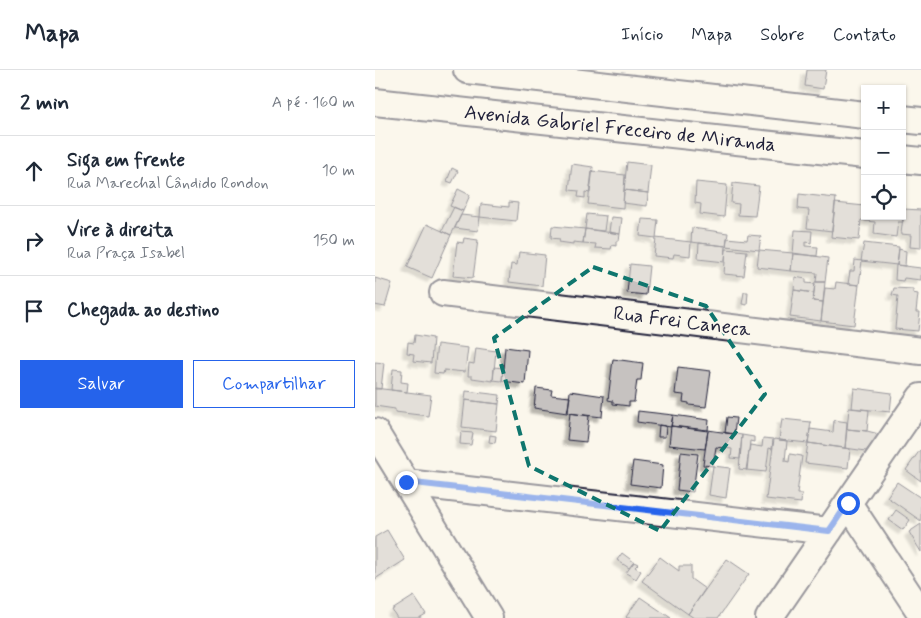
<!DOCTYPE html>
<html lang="pt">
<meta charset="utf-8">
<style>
:root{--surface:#fff;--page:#f6f6f7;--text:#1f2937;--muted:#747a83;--line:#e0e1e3;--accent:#2563eb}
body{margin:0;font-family:Mynerve,sans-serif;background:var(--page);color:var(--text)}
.controls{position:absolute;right:15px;top:15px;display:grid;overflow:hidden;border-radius:0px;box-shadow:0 1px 4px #0004}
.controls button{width:45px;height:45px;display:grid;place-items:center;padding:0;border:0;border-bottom:1px solid var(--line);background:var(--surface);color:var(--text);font:25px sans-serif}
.stop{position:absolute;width:15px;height:15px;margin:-11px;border:4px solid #2563eb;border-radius:50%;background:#fff}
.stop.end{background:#2563eb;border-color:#fff;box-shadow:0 1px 5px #0008}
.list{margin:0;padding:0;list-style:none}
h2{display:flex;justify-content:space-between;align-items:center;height:65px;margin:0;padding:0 20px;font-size:21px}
h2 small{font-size:16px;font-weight:400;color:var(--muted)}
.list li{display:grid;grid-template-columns:32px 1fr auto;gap:15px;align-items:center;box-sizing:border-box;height:70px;padding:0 20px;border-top:1px solid var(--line)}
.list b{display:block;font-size:19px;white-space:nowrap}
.list p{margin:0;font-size:16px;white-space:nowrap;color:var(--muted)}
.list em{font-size:16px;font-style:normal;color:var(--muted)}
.actions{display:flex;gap:10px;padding:15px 20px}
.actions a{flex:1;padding:11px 0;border:1px solid var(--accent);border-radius:0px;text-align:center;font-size:18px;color:var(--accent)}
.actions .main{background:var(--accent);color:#fff}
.icon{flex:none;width:28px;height:28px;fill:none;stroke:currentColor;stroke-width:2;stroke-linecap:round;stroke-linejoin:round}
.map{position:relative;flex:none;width:546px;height:548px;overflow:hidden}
header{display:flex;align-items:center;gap:30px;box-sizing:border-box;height:70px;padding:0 25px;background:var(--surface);border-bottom:1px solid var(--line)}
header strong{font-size:24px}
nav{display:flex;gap:28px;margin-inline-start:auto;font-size:18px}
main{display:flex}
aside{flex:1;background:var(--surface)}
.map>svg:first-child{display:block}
.building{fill:#c6c2c0;stroke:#22223b;filter:url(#shadow)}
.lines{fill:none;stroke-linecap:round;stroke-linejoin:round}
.minor-casing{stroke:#22223b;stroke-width:30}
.minor{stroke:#fbf7ec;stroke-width:26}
.route{stroke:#2563eb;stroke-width:6}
.marked{fill:none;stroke:#0f766e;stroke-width:4;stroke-dasharray:10 6;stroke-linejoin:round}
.labels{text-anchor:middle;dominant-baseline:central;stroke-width:4;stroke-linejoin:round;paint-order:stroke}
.street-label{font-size:20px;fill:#22223b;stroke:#fbf7ec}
</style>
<header>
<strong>Mapa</strong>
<nav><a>Início</a><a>Mapa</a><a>Sobre</a><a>Contato</a></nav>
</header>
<main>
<aside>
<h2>2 min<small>A pé · 160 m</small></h2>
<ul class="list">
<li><svg class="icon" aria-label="ahead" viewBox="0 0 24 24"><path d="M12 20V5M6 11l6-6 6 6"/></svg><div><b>Siga em frente</b><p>Rua Marechal Cândido Rondon</p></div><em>10 m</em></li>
<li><svg class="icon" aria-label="right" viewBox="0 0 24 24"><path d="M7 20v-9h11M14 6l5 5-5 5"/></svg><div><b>Vire à direita</b><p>Rua Praça Isabel</p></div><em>150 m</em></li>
<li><svg class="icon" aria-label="arrive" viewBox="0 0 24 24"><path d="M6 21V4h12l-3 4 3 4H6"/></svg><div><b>Chegada ao destino</b></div></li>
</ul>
<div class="actions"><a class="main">Salvar</a><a>Compartilhar</a></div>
</aside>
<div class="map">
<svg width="546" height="548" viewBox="0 0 546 548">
<defs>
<filter id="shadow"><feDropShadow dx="-4.5" dy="4.5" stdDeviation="1" flood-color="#0004"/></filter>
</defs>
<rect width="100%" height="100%" fill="#fbf7ec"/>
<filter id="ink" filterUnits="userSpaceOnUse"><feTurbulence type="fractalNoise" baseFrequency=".02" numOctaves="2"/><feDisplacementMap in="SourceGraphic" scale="10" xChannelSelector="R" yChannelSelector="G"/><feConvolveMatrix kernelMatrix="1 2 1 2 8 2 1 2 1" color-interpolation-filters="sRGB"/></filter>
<g filter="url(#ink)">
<path class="building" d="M432,0H451L448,19L430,16Z
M252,92L276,95L273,123L249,120Z
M197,94L218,97L215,123L210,122V128L203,127L204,121L194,120Z
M77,98L83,101L77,113L72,111Z
M217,101L250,105L248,138L213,134Z
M321,112L352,115L349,147L325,144L326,134L320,133Z
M358,113L384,116L380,146L363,145L364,134L356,133Z
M83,119L95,125L88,141L75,136Z
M249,120L273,123L272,136L248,133Z
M424,124L461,128L457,161L432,158L434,140L423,139Z
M134,132L143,133L141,151L105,147L106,134L134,137Z
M460,133L490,136L491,151L486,150L484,170L456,167Z
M527,135H530L528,152H523L521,167L499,164L500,152L491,151L492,146H527Z
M79,137L88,141L76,165L67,161Z
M529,139L546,140V178L535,177L536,165L526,164Z
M212,144L231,146L229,161L210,159Z
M86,145L105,147L103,161L80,158Z
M236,147L247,148L245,164L234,162Z
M267,149L283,150L281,168L265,166Z
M52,154L76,165L57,208L32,197Z
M177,156L210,159L208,173L198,172V174L184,172L185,169L176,168Z
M317,158L353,163L351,176L316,172Z
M210,159L245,164L244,171H241V176L237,175L236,179L220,178L221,174L208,173Z
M420,160L437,161L436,173L430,172V176L443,177L442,186L418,184Z
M373,165L386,166L384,180L351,176L352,168L372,170Z
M89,168L103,170L98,208L78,206L82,172L88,173Z
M281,168L316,172L315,186L299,184L298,188L279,186Z
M324,173L351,176L350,192L323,189Z
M489,173L524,177L522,195L486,191Z
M351,179L372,181L369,206L349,204Z
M524,179L531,181L530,196L522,195Z
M384,180L418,183L416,201L382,197Z
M144,182L170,185L167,216L134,212L136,194L142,195Z
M418,183L453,188L450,212H441L442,203L416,201Z
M480,190L487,191L484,215L473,214L475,201H479Z
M255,194L274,196L271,225L252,223Z
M521,195L546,198V210L529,208L528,211L520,210Z
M420,207L431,209V213L440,214L439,223L419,220Z
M0,208L17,213L10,237L0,235Z
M440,212H450L448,232L438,231Z
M461,212L484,215L479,255L446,251L450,218L460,219Z
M519,218L538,219V223L543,224L541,242H545L543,261L520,259L523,226L517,225Z
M419,220L439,223L438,231L448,232L446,251L415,247Z
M369,222H373L372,235L367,234Z
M40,265L58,268L56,293L38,291L39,284L32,283L33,272L39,273Z
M62,274L93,278L90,302L69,300L68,304L59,303Z
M130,277L153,280L150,314L127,311Z
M101,278L121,281L118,311L97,308V306H93L94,293L99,294Z
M238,289L268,293L266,310H262L259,332H254V336L238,334V331L233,330Z
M0,292L9,293L6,319H0Z
M119,297L128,298L127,311L118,310Z
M303,297L336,301L331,337L314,335V333L308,332L309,325L300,324Z
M18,299L27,300L26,312L33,313L32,322L16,320Z
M0,318L56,325L53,346L20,342V339L0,336Z
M161,318L177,320L176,325L195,327L192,343L159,338Z
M479,318L517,323L515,342L477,338Z
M91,321L125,325L124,334L90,330Z
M195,321L229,326L227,347L193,343Z
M90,330L124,334L121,361L87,357Z
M474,338L494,340L492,361L472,359Z
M263,341L298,345L296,357L262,352Z
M195,343L214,346L211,372L192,370Z
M298,345L334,350L333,360L296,356Z
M352,347L361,348L359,364L350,363Z
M407,349L436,352L433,373L404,370Z
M459,350L472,352L470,378L433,373L435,359L458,362Z
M284,355L291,356L290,367H283Z
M296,356L333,361L330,379L294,375Z
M472,359L492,361L504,364L491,381L470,378Z
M333,360L367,365L365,389L356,388L357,379L341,377L338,396L328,395Z
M86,362L98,363L96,375L85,374Z
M115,365L121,366L120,373L114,372Z
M367,365L379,367V372L375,371L372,400L364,399Z
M388,368L398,369L397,379L394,378L391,402L371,400L375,375L387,377Z
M399,369L412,371L410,391L414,392L415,384L427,386L422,424H427L426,433L391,429Z
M433,373L475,379L473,398L430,393Z
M545,380L546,381V411L531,400Z
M306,382L323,384L318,422L302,420Z
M258,391L288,395L286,418L255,414Z
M338,396L355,398L351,428L334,425Z
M522,412L546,428V451L512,427Z
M521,440L535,450L528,460L514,450Z
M546,454V482L534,462Z
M12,460L30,490L0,509V467Z
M247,483L259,492L254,498L242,490Z
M285,487L304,501V496H316V509L330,519L313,544L267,511Z
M352,489L374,504L343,548H319L313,544Z
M259,492L263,494L260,497L266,501L261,509L251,503Z
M39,526L51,544L44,548H22L17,540Z
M265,527L296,548H252L251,547Z"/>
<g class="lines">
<g class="minor-casing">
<path id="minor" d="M92,0L490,45
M0,32L490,85
M527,49L546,51
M527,89L546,91
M68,223L546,281
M0,362L114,548
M31,413L454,461
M473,433L546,543
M394,548L546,327"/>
</g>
<use href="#minor" class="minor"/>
</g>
</g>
<g class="lines" filter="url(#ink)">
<path class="route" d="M31,412L454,461L473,433"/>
</g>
<path d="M0 0H546V548H0ZM218,197L331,236L390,324L285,461L154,396L119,268Z" fill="#fbf7ec" fill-opacity=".55" fill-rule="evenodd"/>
<path class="marked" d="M218,197L331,236L390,324L285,461L154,396L119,268Z"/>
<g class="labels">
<g class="street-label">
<text transform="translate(245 59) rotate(6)">Avenida Gabriel Freceiro de Miranda</text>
<text transform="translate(307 252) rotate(7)">Rua Frei Caneca</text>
</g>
</g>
</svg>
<div class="controls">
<button>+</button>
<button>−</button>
<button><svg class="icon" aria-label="locate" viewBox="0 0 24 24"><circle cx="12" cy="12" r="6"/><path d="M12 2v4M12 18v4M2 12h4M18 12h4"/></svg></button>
</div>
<div class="stop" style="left:473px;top:433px"></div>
<div class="stop end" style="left:31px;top:412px"></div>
</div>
</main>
